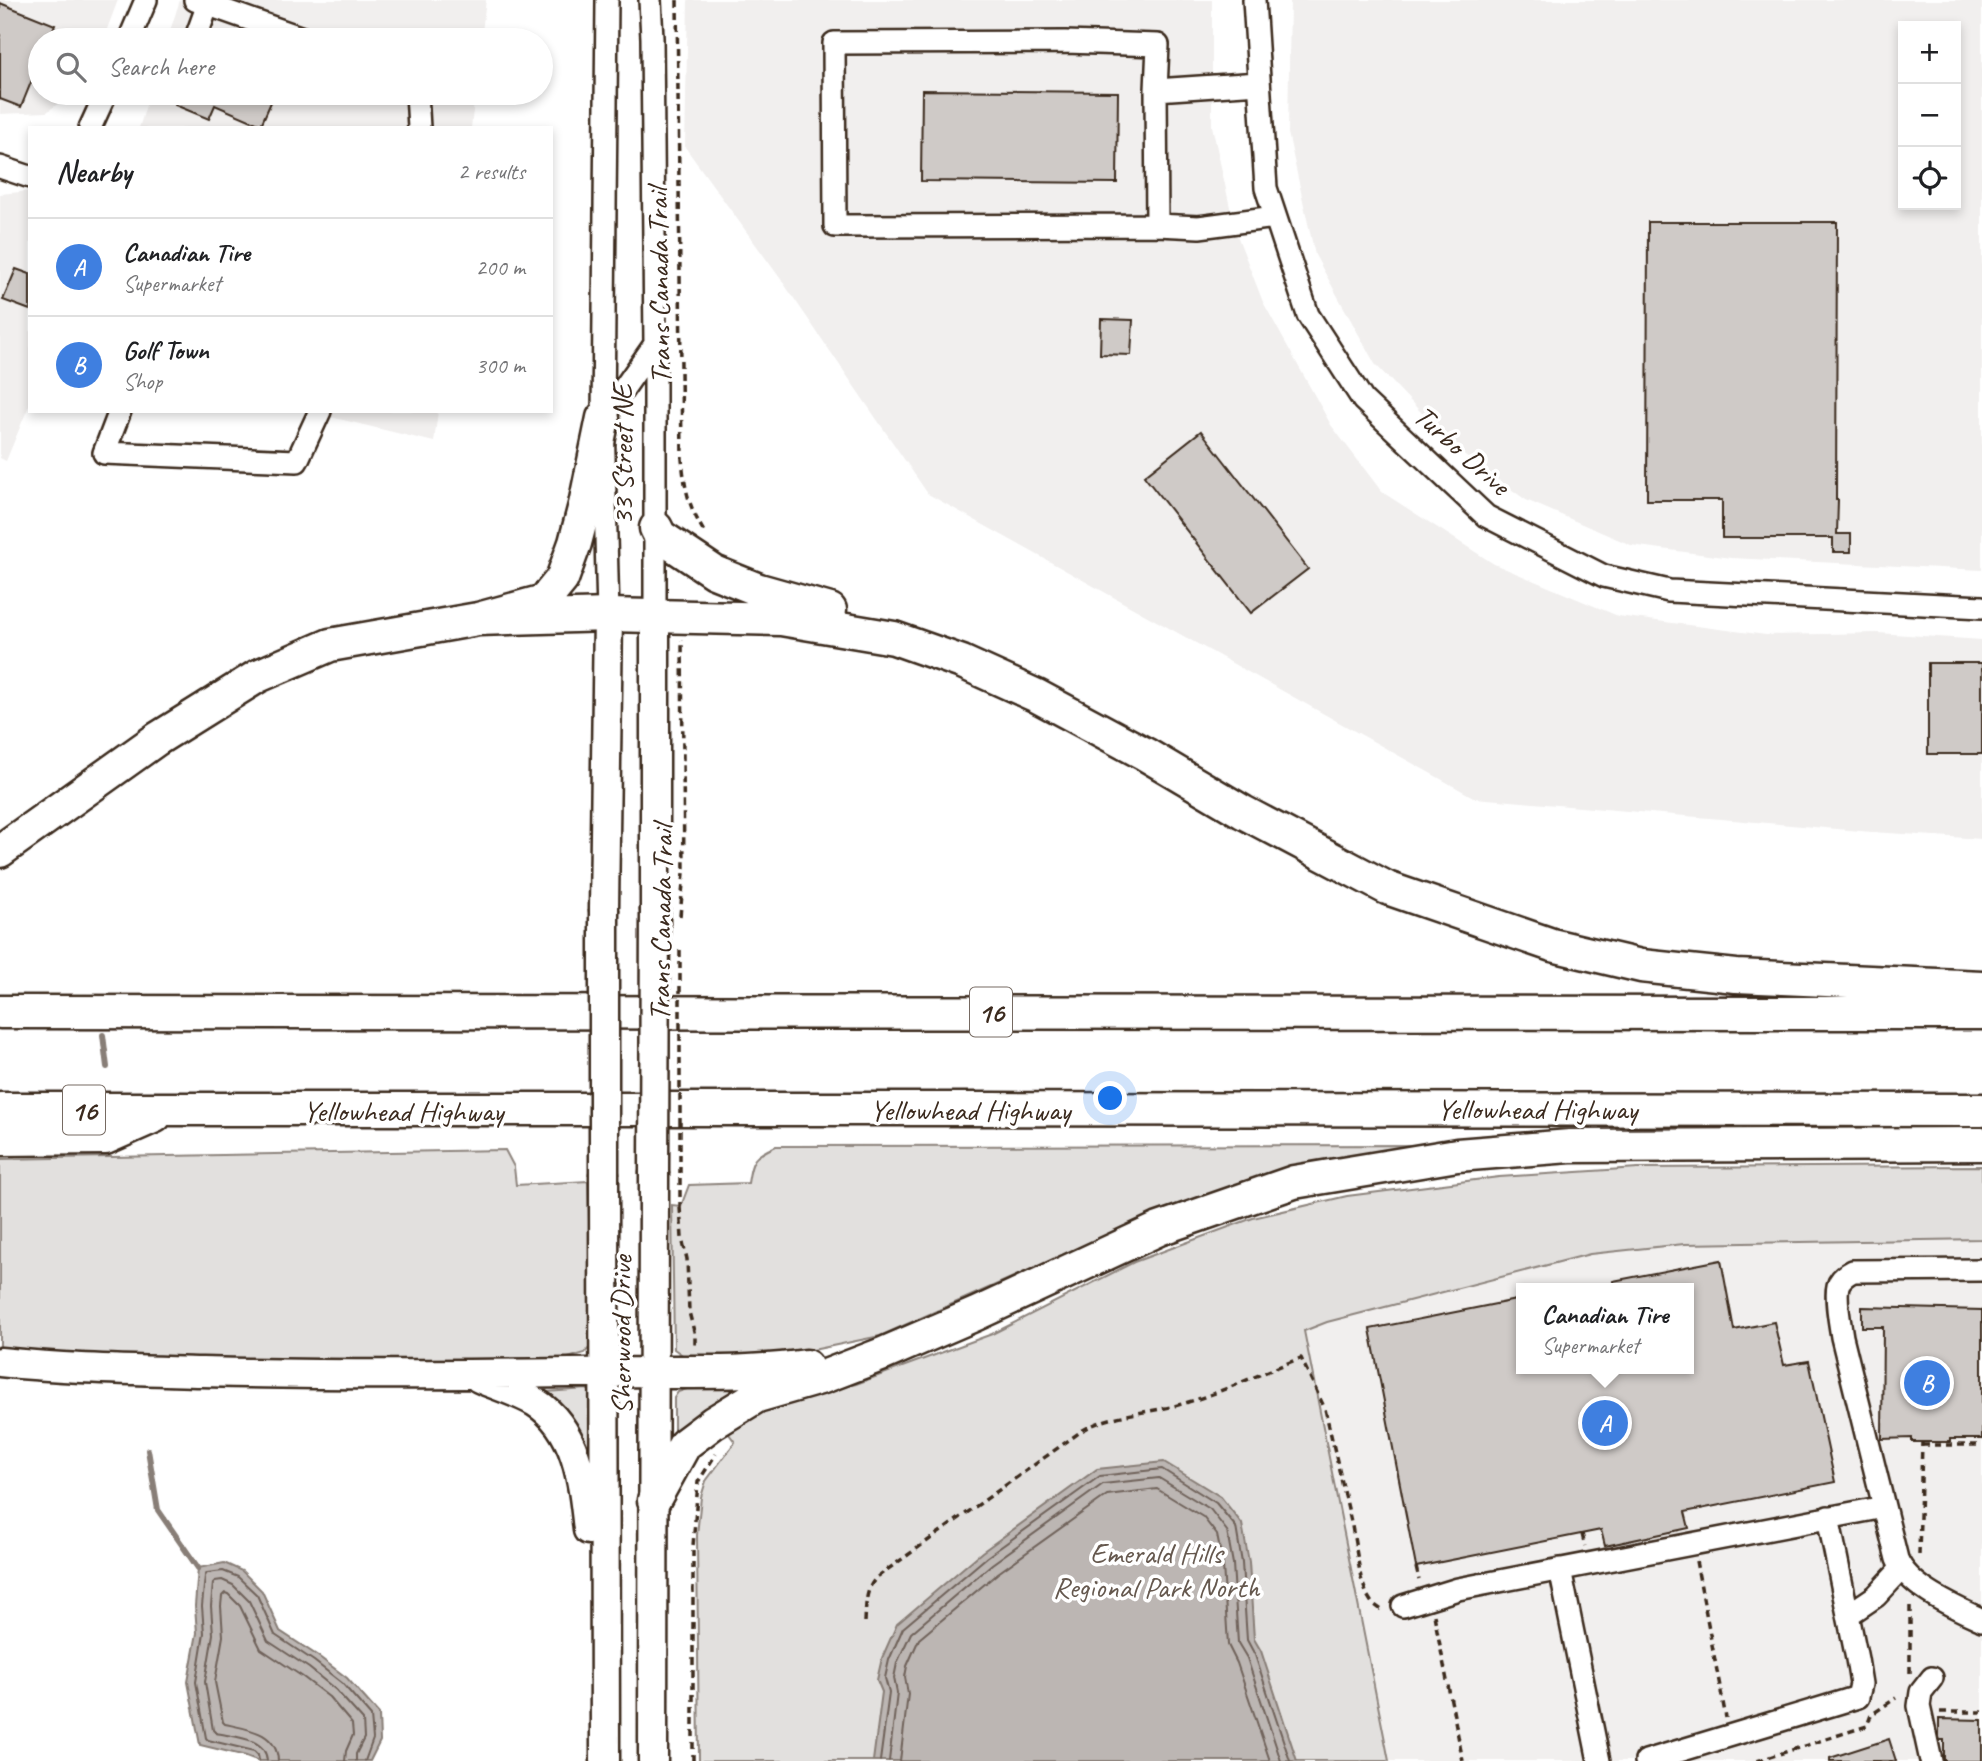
<!DOCTYPE html>
<meta charset="utf-8">
<style>
:root{--surface:#fff;--page:#f2f2f2;--text:#202124;--muted:#757577;--line:#e0e0e0;--accent:#b45309}
body{margin:0;font-family:Caveat,sans-serif;background:var(--page);color:var(--text)}
.controls{position:absolute;right:21px;top:21px;display:grid;overflow:hidden;border-radius:0px;box-shadow:0 4px 10px #0003}
.controls button{width:63px;height:63px;display:grid;place-items:center;padding:0;border:0;border-bottom:2px solid var(--line);background:var(--surface);color:var(--text);font:35px sans-serif}
.you{position:absolute;left:1111px;top:1099px;width:24px;height:24px;margin:-18px;border:5px solid #fff;border-radius:50%;background:#1a73e8;box-shadow:0 0 0 10px #1a73e833}
.badge{display:grid;place-items:center;width:46px;height:46px;border-radius:50%;background:var(--accent);color:#fff;font-size:23px;font-weight:700}
.pin{position:absolute;translate:-50% -50%;border:4px solid #fff;box-shadow:0 2px 7px #0006}
.popup{position:absolute;left:1516px;top:1283px;width:178px;height:91px;box-sizing:border-box;display:grid;place-content:center;border-radius:0px;background:var(--surface);filter:drop-shadow(0 2px 5px #0005);font-size:23px;white-space:nowrap;color:var(--muted)}
.popup b{font-size:26px;color:var(--text)}
.popup::after{content:'';position:absolute;left:50%;top:100%;margin-left:-14px;border:14px solid transparent;border-top-color:var(--surface)}
.list{margin:0;padding:0;list-style:none}
h2{display:flex;justify-content:space-between;align-items:center;height:91px;margin:0;padding:0 28px;font-size:30px}
h2 small{font-size:23px;font-weight:400;color:var(--muted)}
.list li{display:grid;grid-template-columns:46px 1fr auto;gap:21px;align-items:center;box-sizing:border-box;height:98px;padding:0 28px;border-top:2px solid var(--line)}
.list b{display:block;font-size:26px;white-space:nowrap}
.list p{margin:0;font-size:23px;white-space:nowrap;color:var(--muted)}
.list em{font-size:23px;font-style:normal;color:var(--muted)}
.icon{flex:none;width:38px;height:38px;fill:none;stroke:currentColor;stroke-width:2;stroke-linecap:round;stroke-linejoin:round}
.map{position:relative;flex:none;width:1982px;height:1761px;overflow:hidden}
.search{position:absolute;background:var(--surface);box-shadow:0 4px 10px #0003;left:28px;top:28px;width:525px;height:77px;display:flex;align-items:center;gap:18px;box-sizing:border-box;padding:0 24px;border-radius:38px;color:var(--muted);font-size:26px}
.panel{position:absolute;background:var(--surface);box-shadow:0 4px 10px #0003;left:28px;top:126px;width:525px;height:287px;border-radius:0px}
.map>svg:first-child{display:block}
.built{fill:#f1efee;fill-rule:evenodd}
.green{fill:#e2e0de;stroke:#8e857e;stroke-width:2}
.water{fill:#bcb6b3;stroke:#887e77;stroke-width:2}
.lines{fill:none;stroke-linecap:round;stroke-linejoin:round}
.shore{stroke:#6f625a;stroke-width:2}
.stream{stroke:#887e77;stroke-width:6}
.building{fill:#cfcac7;stroke:#3b2a1e;stroke-width:2}
.minor-casing{stroke:#3b2a1e;stroke-width:26}
.major-casing{stroke:#3b2a1e;stroke-width:33}
.highway-casing{stroke:#3b2a1e;stroke-width:37}
.path{stroke:#3b2a1e;stroke-width:3.5;stroke-dasharray:7 5;stroke-linecap:butt}
.minor{stroke:#fff;stroke-width:21}
.major{stroke:#fff;stroke-width:28}
.highway{stroke:#fff;stroke-width:32}
.major-bridge-casing{stroke:#3b2a1e;stroke-width:33;stroke-linecap:butt}
.path-bridge{stroke:#3b2a1e;stroke-width:3.5;stroke-dasharray:7 5;stroke-linecap:butt}
.major-bridge{stroke:#fff;stroke-width:28}
.labels{text-anchor:middle;dominant-baseline:central;stroke-width:7;stroke-linejoin:round;paint-order:stroke}
.shield{fill:#fff;stroke:#766a62;stroke-width:2}
.shield-label{font-size:28px;font-weight:bold;fill:#3b2a1e}
.street-label{font-size:30px;fill:#3b2a1e;stroke:#fff}
.park-label{font-size:30px;fill:#65584e;stroke:#fff}
</style>
<div class="map">
<svg width="1982" height="1761" viewBox="0 0 1982 1761">
<rect width="100%" height="100%" fill="#fff"/>
<filter id="ink" filterUnits="userSpaceOnUse"><feTurbulence type="fractalNoise" baseFrequency=".0143" numOctaves="2"/><feDisplacementMap in="SourceGraphic" scale="14" xChannelSelector="R" yChannelSelector="G"/><feConvolveMatrix kernelMatrix="1 2 1 2 8 2 1 2 1" color-interpolation-filters="sRGB"/></filter>
<g filter="url(#ink)">
<path class="built" d="M0,0H118L103,40H40V93H72L47,112L0,114Z
M180,0H486L481,40H167Z
M688,0H1212V126L1235,230L1263,302L1331,425L1382,492L1494,564L1618,616L1766,635L1878,633L1982,640V839L1872,832L1475,798L928,494L780,278L685,147Z
M1290,0H1982V570L1731,558L1631,545L1526,500L1458,451L1375,364L1315,255L1288,133ZM1903,26H1956V205H1903Z
M150,93H475L471,128H139Z
M30,191V403L6,461L0,458V194Z
M306,411H438L434,442Z
M1982,1239V1761H1389L1304,1331L1327,1322L1512,1271L1590,1254L1684,1244ZM1521,1288H1689V1369H1521Z"/>
<path class="green" d="M1499,1145L1434,1152L1088,1249L1029,1270L880,1336L760,1361L684,1356L674,1349L672,1205L681,1206L689,1185L748,1183C752,1158 753,1157 776,1146Z
M505,1150L514,1167L516,1185L588,1181L592,1344L585,1353L561,1360L160,1358L0,1350V1159Z
M1982,1166V1239L1684,1244L1590,1254L1327,1322L1304,1331L1389,1761H699L697,1535L701,1497L706,1481L735,1442L726,1430L788,1399L856,1384L992,1334L1134,1262L1253,1218L1347,1196L1499,1177L1638,1168Z
M759,1386L676,1435L674,1432V1398L678,1392L687,1389Z
M587,1389L591,1393V1482L544,1396L546,1392Z"/>
<path class="water" d="M1164,1462L1221,1497L1242,1524L1249,1562L1254,1639L1261,1651L1297,1761H873L882,1692L877,1680L882,1658L897,1624L982,1552L1097,1469Z
M224,1563L242,1571L262,1591L280,1631L318,1656L347,1678L379,1714L380,1741L370,1761H259L246,1756L200,1745L188,1682L197,1633L195,1606L198,1568Z"/>
<g class="lines">
<path class="shore" d="M259,1761L258,1755L254,1751L208,1740L206,1738L196,1682L204,1633L202,1606L205,1576L207,1573L223,1571L238,1577L257,1595L275,1635L314,1661L342,1683L371,1716L373,1739L365,1761
M267,1761C266,1737 234,1737 216,1733L213,1730L205,1682L213,1634L211,1606L213,1583L215,1581L222,1580L233,1585L249,1601L268,1641L309,1668L336,1690L363,1720L364,1738L356,1754V1761
M278,1761C277,1732 248,1729 225,1724L223,1722L215,1682L223,1636L221,1606L222,1596L225,1593L228,1594L240,1606L261,1649L303,1677L329,1697L352,1724L353,1735L346,1751L345,1761
M880,1761L889,1693L885,1678L889,1660L903,1628L987,1557L1100,1476L1162,1469L1216,1503L1236,1527L1242,1563L1247,1640L1255,1655L1290,1761
M889,1761L897,1693L894,1678L897,1663L911,1633L992,1564L1103,1484L1159,1478L1210,1509L1227,1531L1233,1564L1238,1643L1247,1658L1281,1761
M900,1761L908,1694L905,1677L907,1666L919,1639L998,1573L1107,1495L1157,1489L1203,1517L1217,1535L1223,1565L1228,1645L1237,1663L1270,1761"/>
<path class="stream" d="M103,1035L107,1067
M148,1450L158,1510L198,1568"/>
</g>
<path class="building" d="M0,3L55,25L48,40H40V60L21,107L0,99Z
M922,90L1118,92L1117,183L921,181Z
M180,93H275L261,125L215,105L209,119L175,105Z
M1648,222H1837L1836,500H1838L1837,534H1851V552H1833V538H1722V500H1647Z
M16,269L30,274V310L3,300Z
M1101,319L1133,320L1131,355L1100,354Z
M1201,431L1308,569L1251,613L1144,476Z
M1928,663H1982V754H1928Z
M1721,1260L1734,1330L1774,1322L1784,1365L1809,1361L1835,1482L1685,1512L1689,1528L1605,1546L1601,1530L1416,1567L1370,1329L1521,1299V1369H1689V1288H1614L1613,1281Z
M1862,1307L1982,1310V1439H1950V1442H1912V1438L1882,1439L1883,1327H1862Z
M1939,1719L1982,1720V1761H1944V1740H1940L1939,1737Z
M1889,1739L1896,1761H1830V1758Z"/>
<g class="lines">
<g class="minor-casing">
<path id="minor" d="M195,0L308,40
M607,0L603,418L608,615
M650,0L652,38L655,344V616
M1254,0L1266,188L1308,315L1363,400L1486,516L1604,576L1669,591L1982,607
M129,40L146,0
M195,40L208,4
M1259,83L1156,90L1157,225L1199,227L1275,217
M1156,90L1158,45L1065,42L834,43L835,226L1157,225
M417,93L419,128
M90,128L106,93
M0,167L30,177
M120,411L104,453L297,461L320,411
M603,418L655,344
M1982,1270L1853,1271C1847,1274 1840,1278 1838,1286C1835,1298 1840,1324 1842,1337L1897,1559C1909,1588 1955,1607 1982,1620
M1560,1569L1599,1761
M1403,1606L1458,1589L1884,1507
M1848,1615L1876,1596L1901,1569
M1646,1761L1858,1697L1861,1684L1857,1659L1828,1517
M1931,1761L1919,1706L1921,1692L1932,1678"/>
</g>
<g class="major-casing">
<path id="major" d="M604,909L608,615
M655,909V616
M604,1175L605,1761
M0,1362C67,1369 135,1370 202,1372C353,1376 504,1374 655,1372
M479,1378C497,1386 518,1392 535,1402C578,1429 583,1484 588,1530
M653,1761L654,1174"/>
</g>
<g class="highway-casing">
<path id="highway" d="M656,528L660,536L714,572L759,590L830,610
M478,619L608,615L781,619L894,638L962,662L1037,696L1145,754L1243,812L1387,888L1552,945L1641,966L1736,976L1982,987
M0,851L157,739L258,676L330,645L478,619L544,601L562,579L575,543L585,505L603,418
M0,1012L1982,1013
M0,1109C661,1113 1321,1105 1982,1110
M0,1139L105,1138L155,1116
M655,1372C706,1372 756,1373 806,1366
M654,1500L685,1444L713,1423L757,1396L823,1377L883,1354L976,1314L1159,1229L1294,1182L1457,1155L1570,1146L1982,1144"/>
</g>
<path class="path" d="M677,0L682,459C685,492 689,507 706,535
M680,916L684,873L682,640
M680,1207L682,1238L687,1259L689,1312L695,1335V1346
M1922,1445H1982
M1582,1534L1585,1546
M1919,1555L1922,1442
M1696,1561L1726,1718
M1416,1567L1419,1580
M1434,1615L1463,1761
M865,1622C866,1605 865,1589 877,1577L1083,1430C1113,1413 1145,1414 1178,1405C1220,1394 1260,1373 1301,1358L1325,1409L1352,1526L1361,1578L1367,1595L1372,1603L1383,1611
M1910,1673V1604
M1940,1712H1982
M693,1761V1546L698,1482L716,1454
M1757,1761L1867,1726L1871,1715L1896,1698"/>
<use href="#minor" class="minor"/>
<use href="#major" class="major"/>
<use href="#highway" class="highway"/>
<g class="major-bridge-casing">
<path id="major-bridge" d="M604,909V1175
M654,1174L655,909"/>
</g>
<path class="path-bridge" d="M680,950V1207"/>
<use href="#major-bridge" class="major-bridge"/>
</g>
</g>
<g class="labels">
<g class="shield">
<rect x="970" y="987.5" width="42" height="49" rx="5"/>
<rect x="63" y="1085.5" width="42" height="49" rx="5"/>
</g>
<g class="shield-label">
<text x="991" y="1012">16</text>
<text x="84" y="1110">16</text>
</g>
<g class="street-label">
<text transform="translate(659 286) rotate(-91)">Trans Canada Trail</text>
<text transform="translate(1462 450) rotate(42)">Turbo Drive</text>
<text transform="translate(622 455) rotate(-90)">33 Street NE</text>
<text transform="translate(661 923) rotate(-89)">Trans Canada Trail</text>
<text x="1537" y="1109">Yellowhead Highway</text>
<text x="970" y="1110">Yellowhead Highway</text>
<text x="403" y="1111">Yellowhead Highway</text>
<text transform="translate(621 1335) rotate(-90)">Sherwood Drive</text>
</g>
<g class="park-label">
<text x="1156" y="1553">Emerald Hills<tspan x="1156" dy="34">Regional Park North</tspan></text>
</g>
</g>
</svg>
<div class="controls">
<button>+</button>
<button>−</button>
<button><svg class="icon" aria-label="locate" viewBox="0 0 24 24"><circle cx="12" cy="12" r="6"/><path d="M12 2v4M12 18v4M2 12h4M18 12h4"/></svg></button>
</div>
<div class="you"></div>
<div class="pin badge" style="left:1605px;top:1423px;background:#3f7fe0">A</div>
<div class="popup"><b>Canadian Tire</b>Supermarket</div>
<div class="pin badge" style="left:1927px;top:1383px;background:#3f7fe0">B</div>
<div class="search"><svg class="icon" aria-label="search" viewBox="0 0 24 24"><circle cx="10" cy="10" r="6"/><path d="M15 15l6 6"/></svg>Search here</div>
<section class="panel">
<h2>Nearby<small>2 results</small></h2>
<ul class="list">
<li><span class="badge" style="background:#3f7fe0">A</span><div><b>Canadian Tire</b><p>Supermarket</p></div><em>200 m</em></li>
<li><span class="badge" style="background:#3f7fe0">B</span><div><b>Golf Town</b><p>Shop</p></div><em>300 m</em></li>
</ul>
</section>
</div>
